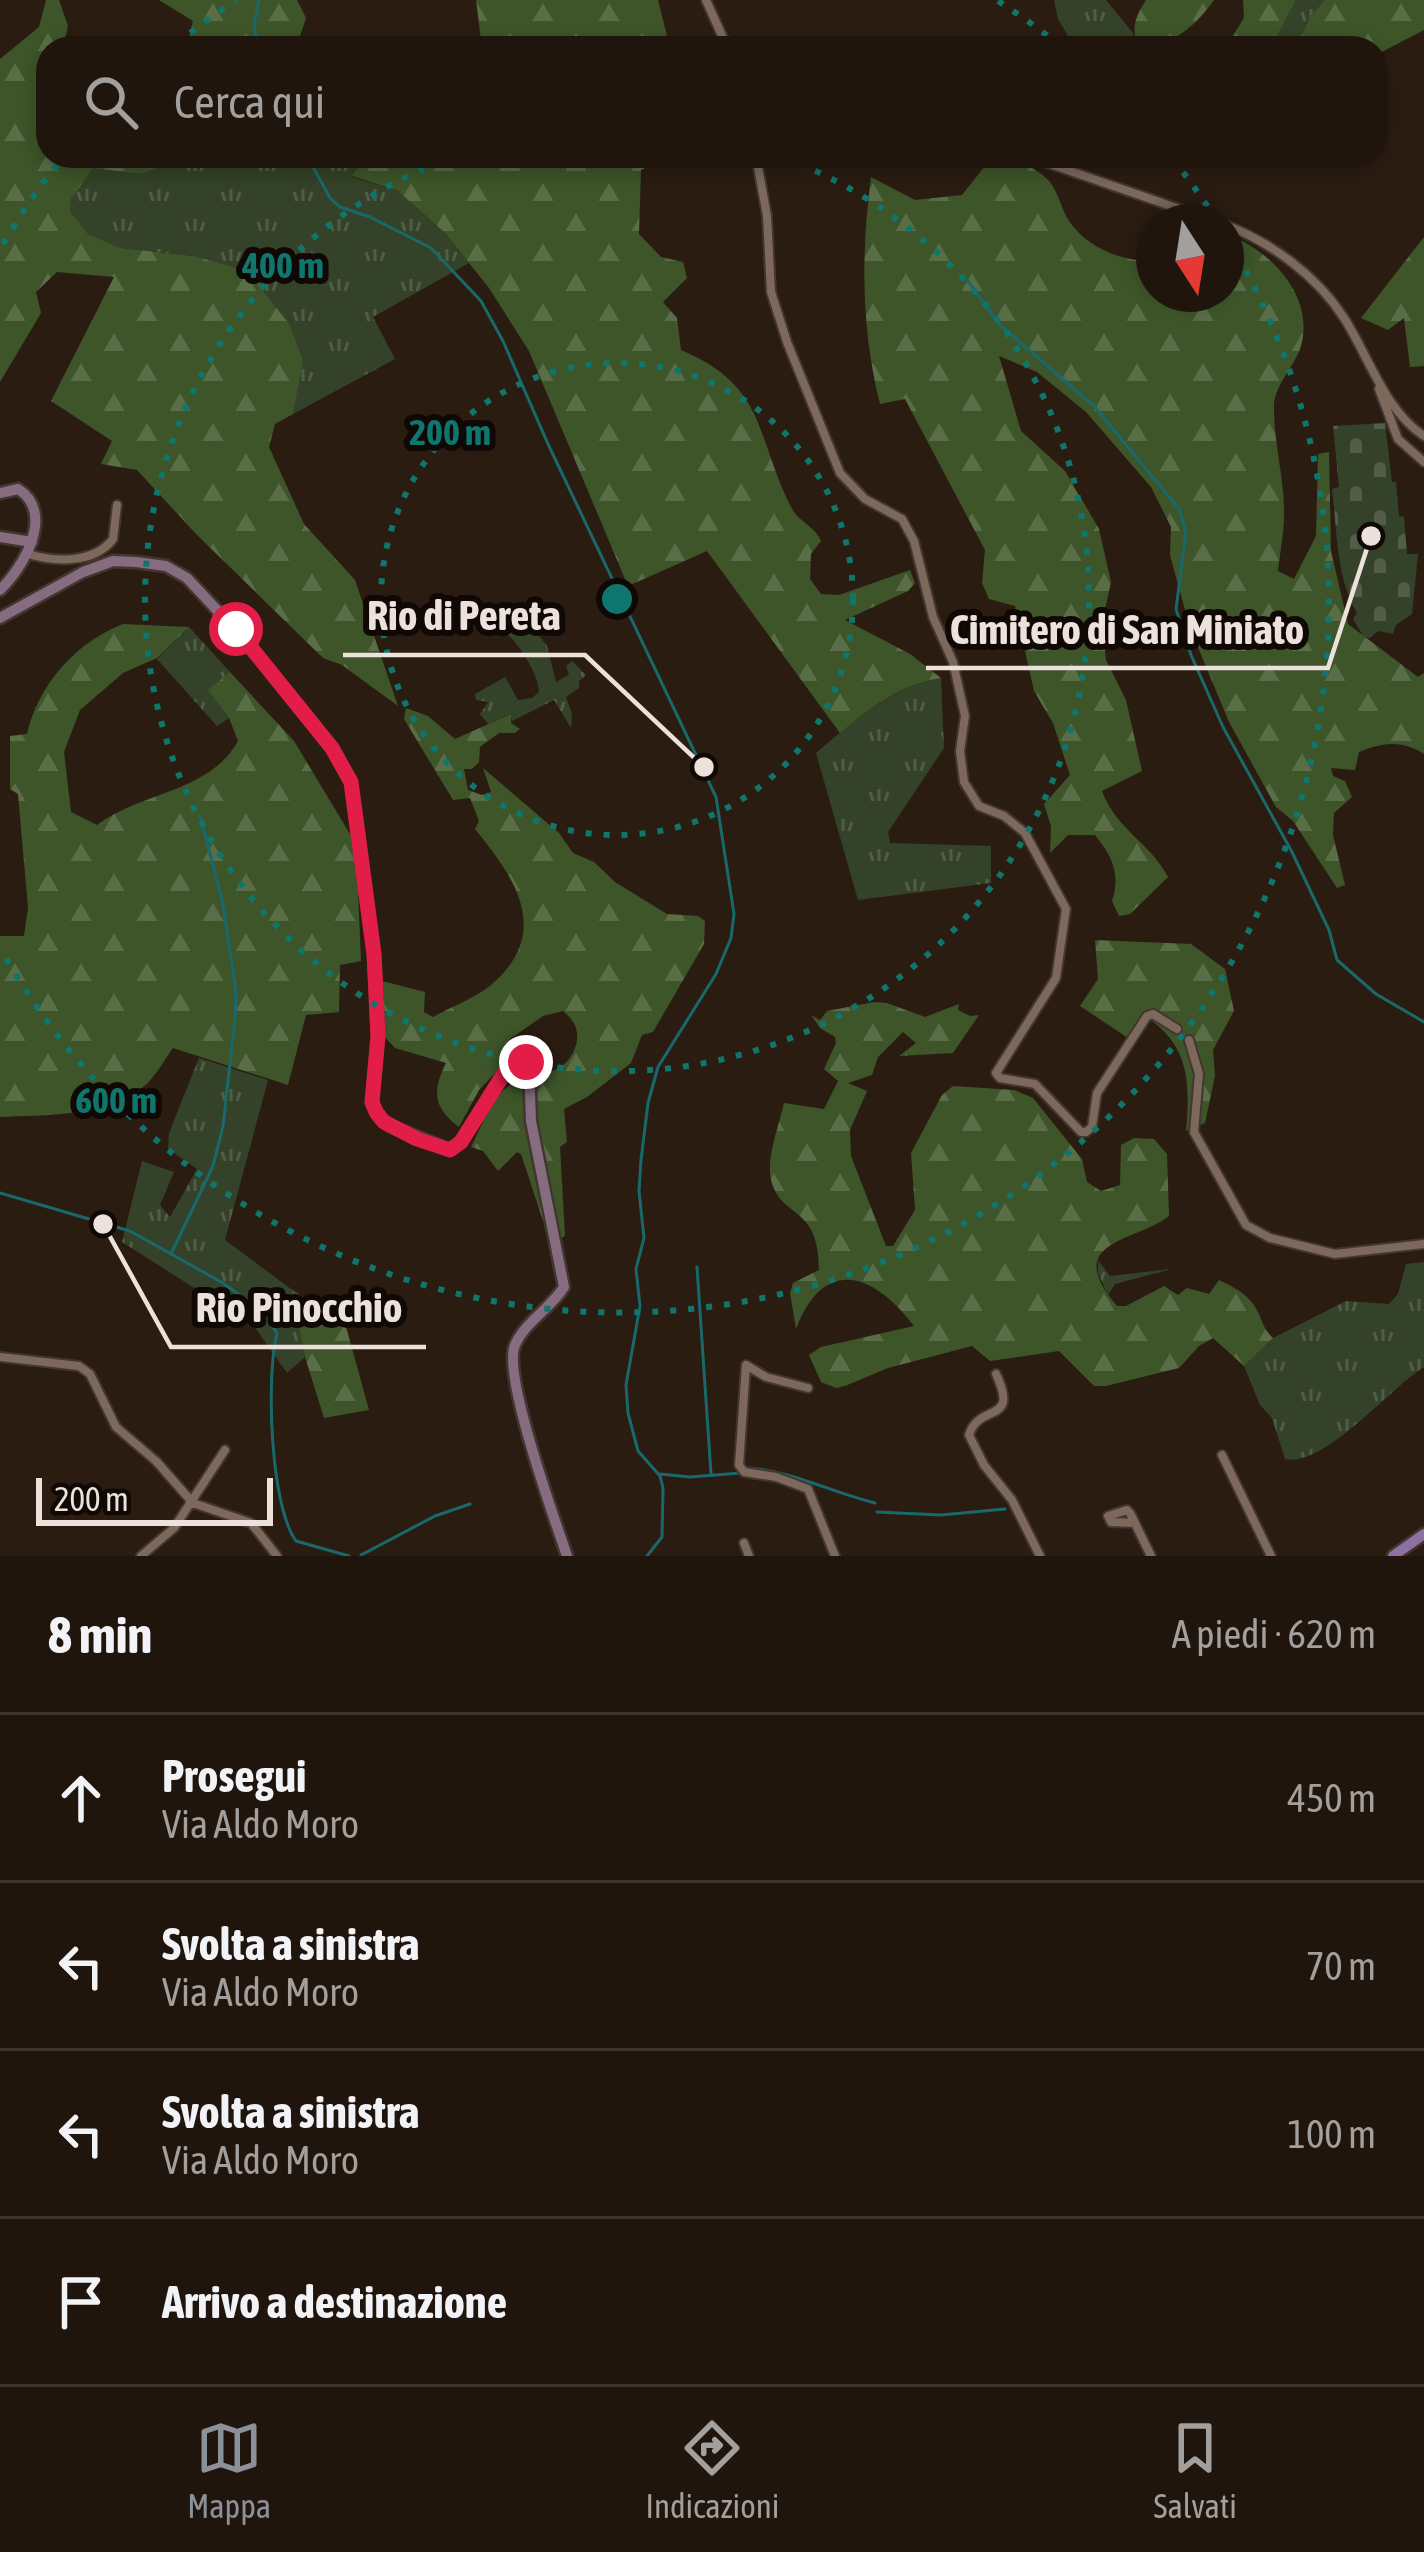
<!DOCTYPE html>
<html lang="it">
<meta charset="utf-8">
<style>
:root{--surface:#20150d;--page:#281e16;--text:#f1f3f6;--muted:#a29f9d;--line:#3d342e;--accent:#8c9099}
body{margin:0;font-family:"Asap Condensed",sans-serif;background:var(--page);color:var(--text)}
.compass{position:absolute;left:1136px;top:204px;width:108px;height:108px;border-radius:50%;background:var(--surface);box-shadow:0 6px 18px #0003;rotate:168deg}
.scale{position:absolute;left:36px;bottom:30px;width:237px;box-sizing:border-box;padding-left:12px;border:6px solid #ede2db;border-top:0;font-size:33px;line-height:42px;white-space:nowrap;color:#ede2db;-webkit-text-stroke:9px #0f0805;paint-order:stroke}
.stop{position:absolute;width:36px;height:36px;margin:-27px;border:9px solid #e11d48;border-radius:50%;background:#fff}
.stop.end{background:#e11d48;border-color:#fff;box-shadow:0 3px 12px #0008}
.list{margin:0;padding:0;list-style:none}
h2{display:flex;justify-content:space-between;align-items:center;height:156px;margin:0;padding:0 48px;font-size:51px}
h2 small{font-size:39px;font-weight:400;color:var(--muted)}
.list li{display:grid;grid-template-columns:78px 1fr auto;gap:36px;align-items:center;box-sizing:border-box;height:168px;padding:0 48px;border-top:3px solid var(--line)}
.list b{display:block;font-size:45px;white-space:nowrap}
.list p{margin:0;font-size:39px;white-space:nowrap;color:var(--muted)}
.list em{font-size:39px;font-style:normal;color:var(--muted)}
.icon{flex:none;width:66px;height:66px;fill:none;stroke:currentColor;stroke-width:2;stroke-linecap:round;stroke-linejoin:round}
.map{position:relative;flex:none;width:1424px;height:1556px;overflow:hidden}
.search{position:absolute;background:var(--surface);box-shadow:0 6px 18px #0003;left:36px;right:36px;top:36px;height:132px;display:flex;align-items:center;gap:30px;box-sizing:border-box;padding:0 42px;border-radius:36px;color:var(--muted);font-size:45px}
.sheet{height:828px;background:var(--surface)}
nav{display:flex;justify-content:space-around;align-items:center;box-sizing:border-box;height:168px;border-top:3px solid var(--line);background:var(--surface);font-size:33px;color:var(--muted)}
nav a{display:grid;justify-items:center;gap:6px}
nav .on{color:var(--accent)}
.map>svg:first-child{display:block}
.grass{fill:url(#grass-tufts)}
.forest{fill:url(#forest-firs)}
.cemetery{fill:url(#cemetery-stones)}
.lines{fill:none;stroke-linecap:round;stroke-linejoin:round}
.stream{stroke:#19696c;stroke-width:3}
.minor-casing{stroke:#433631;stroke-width:12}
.secondary-casing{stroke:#433631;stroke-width:15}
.primary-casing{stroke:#433631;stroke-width:15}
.minor{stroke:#7c695c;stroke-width:8}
.secondary{stroke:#856c7f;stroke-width:10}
.primary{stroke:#8e70a2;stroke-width:10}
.route{stroke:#e11d48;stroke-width:15}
.ring{fill:none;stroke:#0f766e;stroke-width:6;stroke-dasharray:6 12}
.centre{fill:#0f766e;stroke:#0f0805;stroke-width:6}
.ring-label{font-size:36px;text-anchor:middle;font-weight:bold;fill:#0f766e;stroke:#0f0805;stroke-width:12;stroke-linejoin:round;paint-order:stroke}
.leader{fill:none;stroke:#ede2db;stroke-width:4.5}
.callout-dot{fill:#ede2db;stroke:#0f0805;stroke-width:4.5}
.callout-label{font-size:42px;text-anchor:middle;font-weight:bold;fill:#ede2db;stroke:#0f0805;stroke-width:12;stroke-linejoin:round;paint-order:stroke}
</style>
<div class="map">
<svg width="1424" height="1556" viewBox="0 0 1424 1556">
<defs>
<pattern id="grass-tufts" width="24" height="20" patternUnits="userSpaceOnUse" patternTransform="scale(3)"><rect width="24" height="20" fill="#334228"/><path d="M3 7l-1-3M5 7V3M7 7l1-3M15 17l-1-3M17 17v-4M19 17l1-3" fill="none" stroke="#515d47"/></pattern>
<pattern id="forest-firs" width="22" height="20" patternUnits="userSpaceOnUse" patternTransform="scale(3)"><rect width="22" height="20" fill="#3d5529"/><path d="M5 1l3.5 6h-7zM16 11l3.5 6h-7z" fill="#596d47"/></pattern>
<pattern id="cemetery-stones" width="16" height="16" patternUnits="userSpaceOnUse" patternTransform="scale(3)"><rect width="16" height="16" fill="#334228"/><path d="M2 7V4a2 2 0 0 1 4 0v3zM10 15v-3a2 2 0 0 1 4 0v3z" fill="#515d47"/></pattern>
</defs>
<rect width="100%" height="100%" fill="#2b1c11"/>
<path class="grass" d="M1054,0H1106L1133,33L1138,48H1075L1058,19Z
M1296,0H1325L1312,14L1295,48H1271Z
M190,156H366L352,177L398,191L445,233L469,263L373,317L395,359L293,414L302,361L290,325L194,256L121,248L88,234L70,211L71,199L93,167L141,174Z
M515,608L527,614L529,623L547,646L556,682L569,675L566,666L572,661L586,675L579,681V688L566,697L572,713L571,728L554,700L512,721L510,714L488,724L480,714L488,702L476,700L475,694L505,677L518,700L532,698L539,692C539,675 518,641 504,632L515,631Z
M189,627L230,672L209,690L229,718L217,726L157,659Z
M941,678L944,748L888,832L890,843L991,846V883L858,900L816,753C854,721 890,687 941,678Z
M199,1058L268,1080L225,1240L291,1289L305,1357L287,1373L254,1326L122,1242L142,1161L174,1172L160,1205L170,1217L197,1169L168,1149L169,1133Z
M1098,1260L1110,1276L1171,1269L1115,1284L1108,1295L1098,1273Z
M1424,1262V1367C1391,1387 1324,1468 1285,1459L1272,1418L1260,1405L1244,1366L1273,1338L1346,1301L1389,1304L1398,1294L1406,1264Z"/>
<path class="forest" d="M46,0H59L68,26L63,48H48V156H190L141,174L93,168L71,199L70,211L88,234L121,248L194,256L247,271L290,325L303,361L293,414L275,424L269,447L304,524L355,580L398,706L342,665L323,658L197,535L137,470L101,464L112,441L51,401L114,277L57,272L36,292L41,313L0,382V59L39,27Z
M159,0H297L306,18L296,48H186L193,21Z
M476,0H658L670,48H482Z
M1146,0H1214C1196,26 1170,48 1138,48C1131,28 1135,17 1146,0Z
M1243,0H1296L1271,48H1225L1244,18Z
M1325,0H1424V30L1376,55V48H1295L1312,14Z
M366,156H669L641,170L639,234L661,257L683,262L687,278L663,302L677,318L681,350C767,386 755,436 791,507C798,522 814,525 821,541L811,554L810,579L821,594L839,595L910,570L915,583L908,591L845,620L910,654L941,678C900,685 871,707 840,733L707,551L628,586L529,351L489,288L445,233L398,191L352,176Z
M993,156C1011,156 1043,170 1052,185C1059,196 1062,210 1069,221C1087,248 1123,262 1154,261V294H1226V234C1269,249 1315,295 1301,346C1295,366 1275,384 1274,405C1273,442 1285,479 1284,515C1284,534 1280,552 1278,571L1294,579L1316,536L1318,454L1329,452L1331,551L1348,624L1418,677L1424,673V754C1403,740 1382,742 1359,752L1355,770L1331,768L1333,776L1345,781L1352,797L1334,813L1333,835L1345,885L1337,888L1293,821L1276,807L1229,722L1190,628L1170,555L1171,527L1151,487L1086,412L1037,372L999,356L1021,431L1065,471L1099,529L1111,582L1102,623L1106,660L1126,700L1142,771L1102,791C1117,831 1150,842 1168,877L1130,914L1119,916L1112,901C1121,874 1112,856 1095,835H1068L1050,853L1051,826L1044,804L1070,775L1053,723L1034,691L1015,606L989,599L982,583L985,550L905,399L880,404C861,328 861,254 871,177L915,200L962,195Z
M1424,237V366L1410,367L1404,318L1388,330L1361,318Z
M123,624L189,627L157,658L123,673L80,710L64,752L71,812L97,825C141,792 210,792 238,741L229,718L208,690L230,672L294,741L356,844L361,961L340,965L339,1012L306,1015L288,1085L173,1048C164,1060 155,1078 143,1087C108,1117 43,1115 0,1117V936H24L28,908L18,794L10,789V736L27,734C38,685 76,642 123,624Z
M406,708L428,716L455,739L511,714V723L520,729L515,733H499L480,747L479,762L472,769H464L468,790L482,795L491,792L483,768L559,833L573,853L594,862L615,882L667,914L698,916L705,921L704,944L653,1032L642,1035L631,1063L587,1097L564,1109L567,1142L560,1147L565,1236L551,1245L521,1154L517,1152L498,1171L483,1151L471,1147C481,1128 490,1101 506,1088C529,1068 565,1082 576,1045C580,1030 574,1020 563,1011L543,1016L510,1039L514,1053L479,1090L459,1127C433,1107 432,1092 446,1063L395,1048L385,1037L382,981L425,992L424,1012L433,1017C451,1007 475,998 491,985C553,932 515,878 475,829L479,821L470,798L453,800L404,719Z
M1095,940L1191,944L1225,969L1234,1011L1213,1050L1215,1076L1205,1123L1186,1131C1190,1085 1190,1049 1151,1020L1128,1038L1080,1006L1098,979Z
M874,1002L887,1003L925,1017L959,1004L958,1010L970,1016L979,1015L953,1053L899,1056L916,1043L903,1032L878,1057L872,1075L848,1083L867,1091L850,1130L851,1156L886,1246H893L915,1210L911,1153L942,1095L953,1086L1014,1090L1033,1098L1082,1159L1087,1182L1101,1191L1120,1185L1121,1145L1134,1138L1154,1139L1167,1154L1169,1216C1137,1242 1060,1240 1117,1306H1126L1164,1286L1178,1295L1187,1288L1209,1294L1219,1280C1234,1287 1250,1295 1258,1312C1263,1323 1263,1328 1273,1338L1244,1366L1213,1338L1199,1346L1179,1368L1106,1386H1094L1059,1351L990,1361L972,1346L888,1368L845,1386L836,1388L821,1382L809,1355L821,1347L914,1326C874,1273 824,1255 796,1329L790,1293L793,1283L819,1270C819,1203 781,1220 771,1180C766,1157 779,1126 784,1103L824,1109L838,1081L824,1069L836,1043L835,1037L820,1028L811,1015L820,1020L827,1011Z
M291,1289L345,1323L369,1410L324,1418L305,1357Z"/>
<path class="cemetery" d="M1385,423L1392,482H1396L1399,516L1404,517L1407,554H1418L1412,614L1396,625L1393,634L1378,631L1370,638L1364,637L1353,619L1357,613C1336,578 1337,528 1332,489L1339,487L1333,426Z"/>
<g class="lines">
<path class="stream" d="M258,48L254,25L259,0
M307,156L330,198L340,207L370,217L431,248L481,301L503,341L548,444L716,797L734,914L731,938L716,974L658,1067L648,1103L641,1160L639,1191L644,1238L636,1269L640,1306L626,1385L628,1413L638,1451L660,1476L663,1488L662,1537L647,1556
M967,280L1000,325L1095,407L1179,509L1186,532L1176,609L1191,655L1223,727L1292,852L1329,930L1337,960L1376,994L1424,1022
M0,1193L130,1231L223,1283L261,1311L277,1333C266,1376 270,1505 296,1541L349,1556
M171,1254L213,1166L223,1126L235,1018L236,991L222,899L200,816
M697,1267L711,1474
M748,1468C788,1470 834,1493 875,1503
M660,1474L690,1477L740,1473
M877,1512L941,1515L1005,1509
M361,1555L435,1516L470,1504"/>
<g class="minor-casing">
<path id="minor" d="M706,0L723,38L734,48
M756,156L767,216L771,292L787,342L840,473L865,499L902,519L914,541L933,617L953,662L965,716L960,751L964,782L979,806L1004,816L1025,833L1066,909L1056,978L996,1073L1000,1078L1035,1084L1081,1132H1086L1092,1127L1097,1093L1147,1016L1153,1014L1177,1029
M1027,156L1217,222
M1226,225C1272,243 1317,276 1344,318C1368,355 1385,411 1424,436
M1379,389L1398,439L1424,462
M28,554C55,562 94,564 113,539L117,505
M1189,1040L1199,1074L1194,1132L1246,1225L1270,1238L1335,1254L1424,1244
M0,1357L79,1366L90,1374L116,1427L156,1461L193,1503L251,1523L277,1556
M996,1374C1020,1425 979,1402 969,1435L984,1465L1012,1500L1040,1556
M808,1388L766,1377L746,1365L739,1465L744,1472L776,1477L808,1489L835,1556
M1222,1455L1271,1556
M1135,1523L1111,1522L1108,1516L1127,1510L1130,1513L1151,1556
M744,1543L749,1556
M141,1556L174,1528L225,1450"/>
</g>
<g class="secondary-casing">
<path id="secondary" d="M0,493L18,489C56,513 23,568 0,590
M0,537L32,542
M0,618L83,572L113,561L136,562L166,566L187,578L243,638L332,748L351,782L374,954L378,1036L372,1103L380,1118L390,1126L450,1150L461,1142L508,1067L517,1061L529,1066L531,1121L564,1287C551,1308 525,1322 515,1345C502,1374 555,1520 567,1556"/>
</g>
<g class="primary-casing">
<path id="primary" d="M1393,1556L1424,1534"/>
</g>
<use href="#minor" class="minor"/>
<use href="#secondary" class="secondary"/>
<use href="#primary" class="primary"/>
</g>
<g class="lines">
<path class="route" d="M236,629L332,748L351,782L374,954L378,1036L372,1102L376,1112L384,1122L417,1139L450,1150L461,1142L508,1067L517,1061L526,1062"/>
</g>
<g class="ring">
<circle cx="617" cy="599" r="236"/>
<path d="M782 157A472 472 0 1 1 452 157"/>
<path d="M3 244A709 709 0 0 1 62 158M176 44A709 709 0 0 1 236 1M998 1A709 709 0 0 1 1058 44M1172 158A709 709 0 0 1 1215 218M1228 239A709 709 0 1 1 3 953"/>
</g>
<circle cx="617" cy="599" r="18" class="centre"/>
<g class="ring-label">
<text x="283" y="278">400 m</text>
<text x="450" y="445">200 m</text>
<text x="116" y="1113">600 m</text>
</g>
<path class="leader" d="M704 767L585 655H343M1371 536L1328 668H926M103 1224L171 1347H426"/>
<g class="callout-dot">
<circle cx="704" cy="767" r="12"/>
<circle cx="1371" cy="536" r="12"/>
<circle cx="103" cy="1224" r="12"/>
</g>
<g class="callout-label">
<text x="464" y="630">Rio di Pereta</text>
<text x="1127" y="644">Cimitero di San Miniato</text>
<text x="299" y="1322">Rio Pinocchio</text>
</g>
</svg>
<svg class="compass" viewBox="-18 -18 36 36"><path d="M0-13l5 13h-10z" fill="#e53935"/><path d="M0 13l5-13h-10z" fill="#a29f9d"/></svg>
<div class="scale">200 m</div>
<div class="stop" style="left:236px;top:629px"></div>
<div class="stop end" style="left:526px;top:1062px"></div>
<div class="search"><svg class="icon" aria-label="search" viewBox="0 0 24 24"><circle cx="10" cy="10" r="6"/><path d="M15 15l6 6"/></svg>Cerca qui</div>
</div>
<section class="sheet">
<h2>8 min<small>A piedi · 620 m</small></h2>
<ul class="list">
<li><svg class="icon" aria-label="ahead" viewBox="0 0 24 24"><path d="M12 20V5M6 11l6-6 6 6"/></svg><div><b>Prosegui</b><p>Via Aldo Moro</p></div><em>450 m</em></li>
<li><svg class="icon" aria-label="left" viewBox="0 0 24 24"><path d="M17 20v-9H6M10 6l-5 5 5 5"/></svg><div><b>Svolta a sinistra</b><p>Via Aldo Moro</p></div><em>70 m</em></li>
<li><svg class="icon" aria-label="left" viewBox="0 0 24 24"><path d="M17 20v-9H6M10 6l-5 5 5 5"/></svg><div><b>Svolta a sinistra</b><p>Via Aldo Moro</p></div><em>100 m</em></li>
<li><svg class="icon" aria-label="arrive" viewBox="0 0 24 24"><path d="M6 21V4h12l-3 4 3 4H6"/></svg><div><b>Arrivo a destinazione</b></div></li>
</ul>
</section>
<nav>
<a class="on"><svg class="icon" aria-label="map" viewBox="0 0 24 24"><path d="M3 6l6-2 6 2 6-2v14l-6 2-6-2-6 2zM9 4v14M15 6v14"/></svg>Mappa</a>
<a><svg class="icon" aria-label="directions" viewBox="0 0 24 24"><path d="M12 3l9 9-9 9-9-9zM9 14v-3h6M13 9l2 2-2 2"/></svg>Indicazioni</a>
<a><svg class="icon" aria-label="saved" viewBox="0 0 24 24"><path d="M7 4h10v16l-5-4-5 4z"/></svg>Salvati</a>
</nav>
